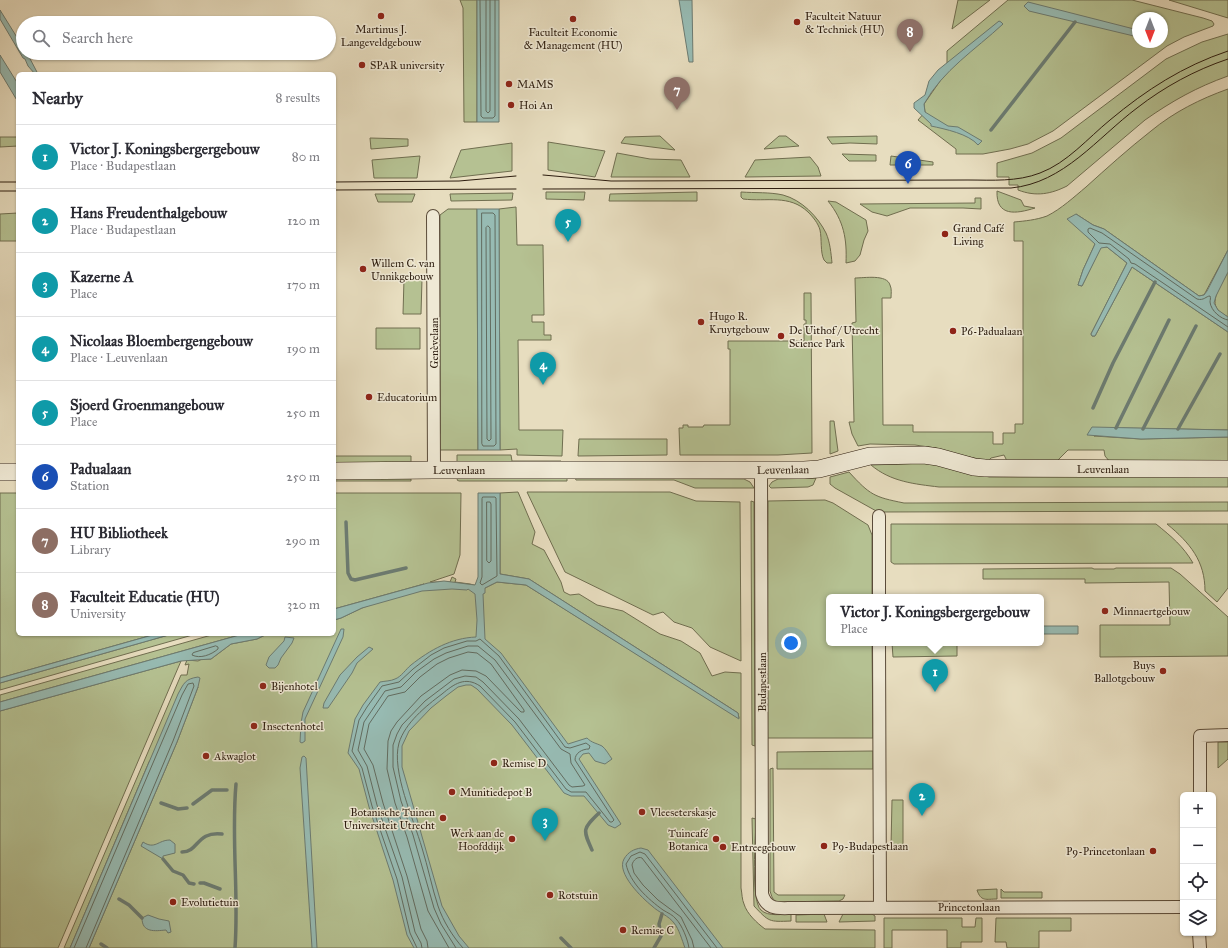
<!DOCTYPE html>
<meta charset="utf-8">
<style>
:root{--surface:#fff;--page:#f2f2f3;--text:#2b2b33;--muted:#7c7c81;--line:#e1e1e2;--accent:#d93025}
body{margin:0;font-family:"IM FELL Great Primer",serif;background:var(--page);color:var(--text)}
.controls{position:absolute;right:12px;bottom:12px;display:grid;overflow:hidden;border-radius:6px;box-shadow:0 1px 3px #0004}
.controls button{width:36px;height:36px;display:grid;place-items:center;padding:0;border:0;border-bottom:1px solid var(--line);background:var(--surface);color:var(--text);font:20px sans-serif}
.compass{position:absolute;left:1132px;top:12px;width:36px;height:36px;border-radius:50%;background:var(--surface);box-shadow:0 1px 3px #0004;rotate:180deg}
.you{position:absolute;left:791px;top:643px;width:14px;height:14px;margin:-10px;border:3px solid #fff;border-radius:50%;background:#1a73e8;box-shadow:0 0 0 6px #1a73e833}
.badge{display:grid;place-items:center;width:26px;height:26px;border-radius:50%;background:var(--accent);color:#fff;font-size:13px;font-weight:700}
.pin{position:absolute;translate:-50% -33px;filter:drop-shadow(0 1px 2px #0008)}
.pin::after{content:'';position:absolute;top:21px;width:14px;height:12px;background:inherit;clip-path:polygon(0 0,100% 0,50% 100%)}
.popup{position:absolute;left:826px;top:594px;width:218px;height:52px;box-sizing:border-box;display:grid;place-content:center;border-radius:6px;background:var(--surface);filter:drop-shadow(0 1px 3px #0005);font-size:13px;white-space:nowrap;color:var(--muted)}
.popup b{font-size:15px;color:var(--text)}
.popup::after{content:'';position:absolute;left:50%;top:100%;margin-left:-8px;border:8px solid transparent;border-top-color:var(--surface)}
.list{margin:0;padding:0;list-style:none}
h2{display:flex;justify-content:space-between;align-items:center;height:52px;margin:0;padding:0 16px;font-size:17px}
h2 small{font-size:13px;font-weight:400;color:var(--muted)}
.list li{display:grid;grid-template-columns:26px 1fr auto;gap:12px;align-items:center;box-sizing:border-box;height:64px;padding:0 16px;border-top:1px solid var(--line)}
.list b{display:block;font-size:15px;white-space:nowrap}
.list p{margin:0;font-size:13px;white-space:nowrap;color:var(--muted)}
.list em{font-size:13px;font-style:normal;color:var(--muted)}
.icon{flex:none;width:22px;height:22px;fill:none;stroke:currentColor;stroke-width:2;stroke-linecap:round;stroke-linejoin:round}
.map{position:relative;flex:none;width:1228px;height:948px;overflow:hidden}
.search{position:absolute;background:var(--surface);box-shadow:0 1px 3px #0004;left:16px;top:16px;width:320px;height:44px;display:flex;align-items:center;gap:10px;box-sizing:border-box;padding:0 14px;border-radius:22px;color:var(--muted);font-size:15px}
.panel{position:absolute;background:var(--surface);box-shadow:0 1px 3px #0004;left:16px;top:72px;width:320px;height:564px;border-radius:6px}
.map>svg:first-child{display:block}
.green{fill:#b5c192;stroke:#706e50;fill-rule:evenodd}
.water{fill:#97bbb3;stroke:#6c7b71}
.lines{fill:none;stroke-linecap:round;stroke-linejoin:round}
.shore{stroke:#626c60;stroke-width:1}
.stream{stroke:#6c7b71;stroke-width:3.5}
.street-casing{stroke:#5b4c3a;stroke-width:14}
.secondary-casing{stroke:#2c1c0e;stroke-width:18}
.street{stroke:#efe9d5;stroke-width:12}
.secondary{stroke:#efe9d5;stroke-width:17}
.tram{stroke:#2c1c0e;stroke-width:1}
.poi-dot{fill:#8f2418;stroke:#efe9d5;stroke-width:1.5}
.labels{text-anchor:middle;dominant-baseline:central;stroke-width:3;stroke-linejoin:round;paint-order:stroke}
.poi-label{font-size:11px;fill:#2c1c0e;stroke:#efe9d5;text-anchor:start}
.street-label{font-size:11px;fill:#2c1c0e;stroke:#efe9d5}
</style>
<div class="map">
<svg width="1228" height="948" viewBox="0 0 1228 948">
<rect width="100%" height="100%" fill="#e7ddbf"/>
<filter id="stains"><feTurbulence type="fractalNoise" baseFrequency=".005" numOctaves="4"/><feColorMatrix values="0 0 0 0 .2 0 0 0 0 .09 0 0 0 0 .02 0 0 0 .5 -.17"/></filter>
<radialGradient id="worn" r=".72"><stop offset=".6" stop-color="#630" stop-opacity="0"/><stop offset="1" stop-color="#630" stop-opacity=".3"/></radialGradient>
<path class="green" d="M460,0H477V122H464L463,8Z
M958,0H990L952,29Z
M1008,0H1132L1203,18L1212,21L1214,24L1213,26L1184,37L1167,46L1053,131L1028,144L1010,149L983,154H956V149L918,120L925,112L924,104L947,71V51ZM1138,18H1162V42H1138Z
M1169,0H1228V18Z
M1228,34V76C1197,87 1172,101 1145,120L1067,186C1051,194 1036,197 1018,190V185H1009V177H997V163L1032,153L1061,138L1166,59L1202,42Z
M1228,89V250L1204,295L1199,296L1104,229L1093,225L1076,214L1084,233L1095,244L1083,270L1078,285L1082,286L1101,247H1107L1127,263L1091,334L1092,336H1095L1132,267L1228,332V430L1123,428L1094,436L1141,439L1228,437V461L1110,462L1105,456L1104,450H1068L1056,462L1008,463L1004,455L991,458L988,461L960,455L936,448L915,445L870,444L858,446L852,434L849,422H854L852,323L856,322L855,278C864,278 887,274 890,285C892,289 891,294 891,298H882L883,425H913V432H993V444H1003V433H1015V424H1023V241H1014V222C1025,221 1036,220 1047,216C1061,209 1074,197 1086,187C1107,168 1128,149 1151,131C1174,112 1200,99 1228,89Z
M660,136L675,150L621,143L625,137Z
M779,136H786L799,146L764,149Z
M877,136V144L850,143L832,144L827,137Z
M0,137H18V146L0,147Z
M370,138L408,139V146L371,149Z
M548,142L605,151L595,177L548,170Z
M512,143V171L450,178L461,150Z
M617,153L650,159L681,160L690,177H611Z
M842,154L876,155V161H849Z
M420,156L417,178H374L372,160Z
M891,156L933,162V165H890Z
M810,157L818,167L821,176L745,177L755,160Z
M997,191L1021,200L1024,206L1035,208C1016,214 996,217 997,191Z
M546,192H585L584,200L546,199Z
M697,192V201H609L610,194Z
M741,192C755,193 770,192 783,195C802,200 818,217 826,233C830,242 831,253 832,263H827L824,260C820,252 822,239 820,230C818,223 813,217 808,212C789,194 767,202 743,199L741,197Z
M513,193L512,200L451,201L450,194Z
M375,194H415L412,202H378Z
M975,198H981V209L963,208H910L887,216L872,212L860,204L975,203Z
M828,201L836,202L866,220L868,231L864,240L860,255L855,261L846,263C847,239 844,221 828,201Z
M516,207L517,245H543L544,315H532V322H544V335H551V340H518L519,430H563L562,456L517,455V449L500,450L499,209Z
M448,209H477L478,450H438V438L440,433V215Z
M18,213V241H0V214Z
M1228,272V317C1225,315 1220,313 1218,310C1209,300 1223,282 1228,272Z
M404,279H422L421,314H403Z
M804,293H811L812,453L778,455H680L679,428H683V425H688V427H703L704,425H730V349H728V341H804V324H806V320H804Z
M376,328H420V349H376Z
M830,421H834L838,451L830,454Z
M579,439H667V455L578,456Z
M457,455H511L512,461H561L559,463L457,462Z
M334,456H411V462L334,465Z
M926,463L942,465L989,477L1228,476V487H939C915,484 891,482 871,465Z
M849,472C870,495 874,497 904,503L1228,502V511L878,512L835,488L830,484V477Z
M334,478L411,479V481H334Z
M458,478H567V481H459L457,480Z
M575,478L744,479L750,482L754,488H695L674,480H576Z
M816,478L813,485L808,487L771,488L769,486L772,482L778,479Z
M518,492L535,532L532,544L544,550L561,582L564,592L570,595L579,594L597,605L623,611L660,634L681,641L700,653L712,676L725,672L741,673V888C742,893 742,900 744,904C747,914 757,923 765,929L875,930V948H89L177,742L198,687L149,762L70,948H64L181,675H187L189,664L185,665L187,660L198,661L202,659H211L231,644L257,639L267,634H334V620L341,618L362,608L424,584L334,609V493H461L460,555L454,574L430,582H450L452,577L456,579L455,582L470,584L485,588L497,582L526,585L739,718L738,713L529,579L500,574V493Z
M527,492H670L696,501L740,502L741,661L710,647L692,628L674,622L663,612L653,615L565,572Z
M0,493H18V634H156L0,678Z
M825,500L833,503L868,525L872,535V597H829V643H872L873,738H767L768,501Z
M751,501L754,502L755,746L752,745Z
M891,524H1156C1172,537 1183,546 1193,563L894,564L891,562Z
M1167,524H1228V588L1217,602L1205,591C1205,561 1190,543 1167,524Z
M1092,568L1094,569H1114L1116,568H1171L1180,574L1228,617V656L1100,657V625H1170L1169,582L1085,583V579H983V569Z
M172,634H196L0,690V683Z
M215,634H243L0,702V695Z
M892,643H957V656L893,657Z
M181,661L58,948H0V711Z
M1218,742H1228V759L1218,768Z
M873,751V769H777V752Z
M773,768L774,892L778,895H845L843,899L839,901L778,902C772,900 772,897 770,891V769Z
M892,800H903V847H891Z
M752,818L756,819C756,835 750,900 761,910C768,917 782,914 791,914V921C769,922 769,922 754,906Z
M997,889V899C986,899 981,902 977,890Z
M1001,889L1004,892H1042V898H1001Z
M824,914L827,922H796V915Z
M843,914H872L875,916V921L839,922Z
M884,918H962V927H975L976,918H982V942H961V948H947V930H892V948H884Z
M996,918H1071V931H1039V948H1007L1006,942H995Z"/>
<path class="water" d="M477,0H499V122H477Z
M679,0H692L693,62H689Z
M1028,2L1138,30V37L1029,11L1024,6Z
M0,10L23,47V53H27L38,74H35L28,66L25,59L23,58L0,19Z
M999,21L1001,22L1003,24C975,50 943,70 924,104L925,112L948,126L958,127L982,141L978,145C969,134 945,129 931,126V124L914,108V103L925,95L929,81L938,70Z
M0,55L18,84V102L0,72Z
M477,209H499L500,450H478Z
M1076,214L1093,225L1104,229L1199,296L1204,295L1207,291L1228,250V272L1216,296L1214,303L1218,310L1228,317V332L1132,267L1095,336H1092L1091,334L1127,263L1107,247L1101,248L1082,286L1078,285L1083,270L1095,244L1067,219Z
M1092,427L1228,430V437L1141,439L1087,435Z
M478,493H500V574L529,579L738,713L739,719L526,585L497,582L485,588V593L483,594L485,639L501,653L568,744L587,738C592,743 596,743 602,746C606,749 609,755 612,759L605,764L595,761L589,753L583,754L579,759L621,824L615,828L608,825L584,796H571L564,793L512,725L477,689L471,685H466L458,687L446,696L431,708L409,731L402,746V767L442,906L459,936L469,948H414L407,935L393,880L369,807L359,769L348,753L355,719L363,705L380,682C385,681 391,681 395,679C401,677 406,669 411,665C430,650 451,638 476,637L477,620L475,594L468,589L467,590L452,589L422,591L362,608L341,618L334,620V609L428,583L444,581L475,585L478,577Z
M1041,626H1078V634H1041Z
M341,629H344L343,637L305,719V741L302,743L300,742L301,723L303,712Z
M156,634H172L0,683V678Z
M243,634H267L257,639L231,644L211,659L181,661L0,711V702Z
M285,637L294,638L292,643L281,658L278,665L275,668H269L266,665L269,657L284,641Z
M369,647L373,649L357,663L352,673L328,708H323L324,703L340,675L357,657Z
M198,677L200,678L198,687L177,742L89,948H70L178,694C184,683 185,679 198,677Z
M304,756L306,758L317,948H312L300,768L302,757Z
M170,840L175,844V853L163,856V859L141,846L143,842C155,850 158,840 170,840Z
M641,848L648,850L723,948H685C682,940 679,929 674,923C669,916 658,912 652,906C642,898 616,873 624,859C628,852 634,849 641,848Z
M148,915L159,919L169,921L171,932L168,933L166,930C155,931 142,933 142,918Z"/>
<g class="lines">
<path class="shore" d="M480,0L481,116L483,118H493L495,116V0
M486,0V111L488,113L490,111V0
M482,213H493L495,215L496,444L494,446H483L482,444Z
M488,226L490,228L491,439L489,441L487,439L486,228Z
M1228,320C1221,319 1211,311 1210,302C1210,300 1211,298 1210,296C1206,296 1204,301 1197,299L1102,233L1090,228L1088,229V232L1099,243L1110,244L1129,259L1131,263L1135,264L1228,327
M483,497H495L496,498L497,576L482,585L480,583L482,577V499Z
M487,502H490L491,504V561L489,563L487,561Z
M216,646L218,647V649C211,655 200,659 192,655L193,653Z
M74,948L182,695L188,684L193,683L194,686L173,741L86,948
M417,948L410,933L397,879L372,806L362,768L352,751L359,720L367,707L382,686L399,682L413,669L431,655L444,648L467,641H476L480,639L499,656L565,747L570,748L586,743L590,746L589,749C582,749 575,753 575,760L614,820L612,822H610L586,792H571L566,789L515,722L480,686C465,676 454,684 442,694C426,706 405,723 399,743C391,771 414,820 422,848C428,867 432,888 438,906C443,921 453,937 463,948
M422,948L421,943L415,932L402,877L377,805L367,766L358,750L364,722L385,691L401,687L416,672L434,659L446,653L468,646H478L495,660L561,749L570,754L571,763L585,785L583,786L572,787L569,785L519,719L483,682L476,677L465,676L454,679L425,701L402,725L397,734L393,745V767L401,801L413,835L434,908L441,924L456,948
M428,948L427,941L421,929L407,876L383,803L373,765L364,749L369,724L388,696L405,692L420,677L437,664L449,658L468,652L477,653L491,664L524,710V712H521L486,676L476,671L462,670L450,675L421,696L397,722L391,731L388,741L387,769L395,803L407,837L428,911L449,948
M689,948C688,940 682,925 676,919C673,915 668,913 663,910C648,899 630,883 626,864L631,856L640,852L645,854L717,948
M694,948L692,940L681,917L658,900L643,885L634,873L632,865C633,860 638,856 642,858L711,948"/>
<path class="stream" d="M991,130L1075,22
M1093,408L1113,363L1155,282
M1116,428L1169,320
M1143,429L1196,326
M1178,429L1220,354
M346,522L348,573L351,579L355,580L406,568
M161,803L178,809L187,808
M193,804L212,790H227
M592,850C583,830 582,829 599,813
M182,852C199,852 196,831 222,834
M163,859L173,871L183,875L189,883L194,884
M200,883H204L220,889
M119,899L129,905L142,918
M561,938L571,948
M101,944L107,948
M235,948C239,893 231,839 236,784
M654,948L661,936L659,924L662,914"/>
<g class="street-casing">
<path id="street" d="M433,216L434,470
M761,470L762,894C767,911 779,908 794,908L1183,907
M879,516V597
M879,643L880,907
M1200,795V736L1228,735
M1199,933L1200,948"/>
</g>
<g class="secondary-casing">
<path id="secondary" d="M334,471L434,470H804L819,469L870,456L924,455L938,457L974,467L985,468L1228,469
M0,472H18"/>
</g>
<use href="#street" class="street"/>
<use href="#secondary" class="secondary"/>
<path class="tram" d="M543,175L611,181L968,180C992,180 1017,182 1040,173C1067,163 1088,138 1110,120C1146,90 1183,66 1228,51
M0,182H18
M334,182L459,181L516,176
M543,189L1011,188C1064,183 1097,138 1137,108C1164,87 1195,70 1228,59
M334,190L516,189
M0,191H18"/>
</g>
<g class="poi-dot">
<circle cx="381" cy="16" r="4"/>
<circle cx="573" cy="19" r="4"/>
<circle cx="797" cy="22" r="4"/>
<circle cx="362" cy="65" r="4"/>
<circle cx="509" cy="84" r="4"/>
<circle cx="511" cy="105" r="4"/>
<circle cx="945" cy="234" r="4"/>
<circle cx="363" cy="269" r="4"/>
<circle cx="701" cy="322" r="4"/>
<circle cx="953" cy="331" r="4"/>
<circle cx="781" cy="336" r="4"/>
<circle cx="369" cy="397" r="4"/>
<circle cx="1105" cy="611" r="4"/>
<circle cx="1163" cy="671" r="4"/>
<circle cx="263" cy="686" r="4"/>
<circle cx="254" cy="726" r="4"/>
<circle cx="206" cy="756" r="4"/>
<circle cx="494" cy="763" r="4"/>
<circle cx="452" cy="792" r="4"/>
<circle cx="642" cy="812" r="4"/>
<circle cx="443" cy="818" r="4"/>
<circle cx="512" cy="839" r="4"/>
<circle cx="716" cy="839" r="4"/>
<circle cx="824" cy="846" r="4"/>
<circle cx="723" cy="847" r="4"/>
<circle cx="1153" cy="851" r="4"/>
<circle cx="550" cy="895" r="4"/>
<circle cx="173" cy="902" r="4"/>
<circle cx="623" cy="930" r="4"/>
</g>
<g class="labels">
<g class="poi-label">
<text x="805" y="16">Faculteit Natuur<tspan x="805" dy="13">&amp; Techniek (HU)</tspan></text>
<text x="381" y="29" text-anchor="middle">Martinus J.<tspan x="381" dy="13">Langeveldgebouw</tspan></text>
<text x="573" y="32" text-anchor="middle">Faculteit Economie<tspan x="573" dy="13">&amp; Management (HU)</tspan></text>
<text x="370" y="65">SPAR university</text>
<text x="517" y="84">MAMS</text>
<text x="519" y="105">Hoi An</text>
<text x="953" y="228">Grand Café<tspan x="953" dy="13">Living</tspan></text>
<text x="371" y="263">Willem C. van<tspan x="371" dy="13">Unnikgebouw</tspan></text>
<text x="709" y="316">Hugo R.<tspan x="709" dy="13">Kruytgebouw</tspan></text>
<text x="789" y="330">De Uithof / Utrecht<tspan x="789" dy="13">Science Park</tspan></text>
<text x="961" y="331">P6-Padualaan</text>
<text x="377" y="397">Educatorium</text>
<text x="1113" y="611">Minnaertgebouw</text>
<text x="1155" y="665" text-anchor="end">Buys<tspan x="1155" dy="13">Ballotgebouw</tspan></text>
<text x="271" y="686">Bijenhotel</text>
<text x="262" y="726">Insectenhotel</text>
<text x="214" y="756">Akwaglot</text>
<text x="502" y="763">Remise D</text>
<text x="460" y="792">Munitiedepot B</text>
<text x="435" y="812" text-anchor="end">Botanische Tuinen<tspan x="435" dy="13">Universiteit Utrecht</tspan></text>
<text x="650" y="812">Vleeseterskasje</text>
<text x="504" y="833" text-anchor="end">Werk aan de<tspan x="504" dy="13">Hoofddijk</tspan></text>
<text x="708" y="833" text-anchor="end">Tuincafé<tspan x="708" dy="13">Botanica</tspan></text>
<text x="832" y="846">P9-Budapestlaan</text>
<text x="731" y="847">Entreegebouw</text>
<text x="1145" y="851" text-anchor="end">P9-Princetonlaan</text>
<text x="558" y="895">Rotstuin</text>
<text x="181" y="902">Evolutietuin</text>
<text x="631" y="930">Remise C</text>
</g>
<g class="street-label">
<text transform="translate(434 343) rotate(-90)">Genèvelaan</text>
<text x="1103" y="469">Leuvenlaan</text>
<text x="459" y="470">Leuvenlaan</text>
<text transform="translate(783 470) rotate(-1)">Leuvenlaan</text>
<text transform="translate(762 682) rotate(-90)">Budapestlaan</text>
<text x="969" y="907">Princetonlaan</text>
</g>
</g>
<rect width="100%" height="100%" filter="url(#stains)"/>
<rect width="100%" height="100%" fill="url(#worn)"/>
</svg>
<div class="controls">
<button>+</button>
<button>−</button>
<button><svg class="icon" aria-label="locate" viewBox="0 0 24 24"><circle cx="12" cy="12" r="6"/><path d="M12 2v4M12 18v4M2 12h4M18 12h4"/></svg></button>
<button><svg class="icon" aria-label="layers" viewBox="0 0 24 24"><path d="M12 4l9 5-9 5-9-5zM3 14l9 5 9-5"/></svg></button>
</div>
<svg class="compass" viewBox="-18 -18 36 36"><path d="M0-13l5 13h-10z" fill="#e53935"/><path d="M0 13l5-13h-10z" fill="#7c7c81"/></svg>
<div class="you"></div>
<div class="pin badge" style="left:935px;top:692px;background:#0f9aa8">1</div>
<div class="popup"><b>Victor J. Koningsbergergebouw</b>Place</div>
<div class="pin badge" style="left:922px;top:816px;background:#0f9aa8">2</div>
<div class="pin badge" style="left:545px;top:841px;background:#0f9aa8">3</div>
<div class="pin badge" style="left:543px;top:385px;background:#0f9aa8">4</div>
<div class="pin badge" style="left:568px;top:242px;background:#0f9aa8">5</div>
<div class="pin badge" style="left:908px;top:184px;background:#1a4fb4">6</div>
<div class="pin badge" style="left:677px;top:110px;background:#8d6e63">7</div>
<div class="pin badge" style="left:910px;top:52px;background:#8d6e63">8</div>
<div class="search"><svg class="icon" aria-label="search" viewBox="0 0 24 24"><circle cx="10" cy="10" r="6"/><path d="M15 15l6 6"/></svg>Search here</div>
<section class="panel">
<h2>Nearby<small>8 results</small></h2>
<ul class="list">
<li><span class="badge" style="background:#0f9aa8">1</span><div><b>Victor J. Koningsbergergebouw</b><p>Place · Budapestlaan</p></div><em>80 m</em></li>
<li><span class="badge" style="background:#0f9aa8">2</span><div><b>Hans Freudenthalgebouw</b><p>Place · Budapestlaan</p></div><em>120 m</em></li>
<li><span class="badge" style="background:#0f9aa8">3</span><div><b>Kazerne A</b><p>Place</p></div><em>170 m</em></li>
<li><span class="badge" style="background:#0f9aa8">4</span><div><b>Nicolaas Bloembergengebouw</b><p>Place · Leuvenlaan</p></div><em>190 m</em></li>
<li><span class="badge" style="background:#0f9aa8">5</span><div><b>Sjoerd Groenmangebouw</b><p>Place</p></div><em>250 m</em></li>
<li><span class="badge" style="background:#1a4fb4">6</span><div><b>Padualaan</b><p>Station</p></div><em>250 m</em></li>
<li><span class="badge" style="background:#8d6e63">7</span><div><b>HU Bibliotheek</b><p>Library</p></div><em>290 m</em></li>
<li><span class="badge" style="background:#8d6e63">8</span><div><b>Faculteit Educatie (HU)</b><p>University</p></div><em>320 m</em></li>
</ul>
</section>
</div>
